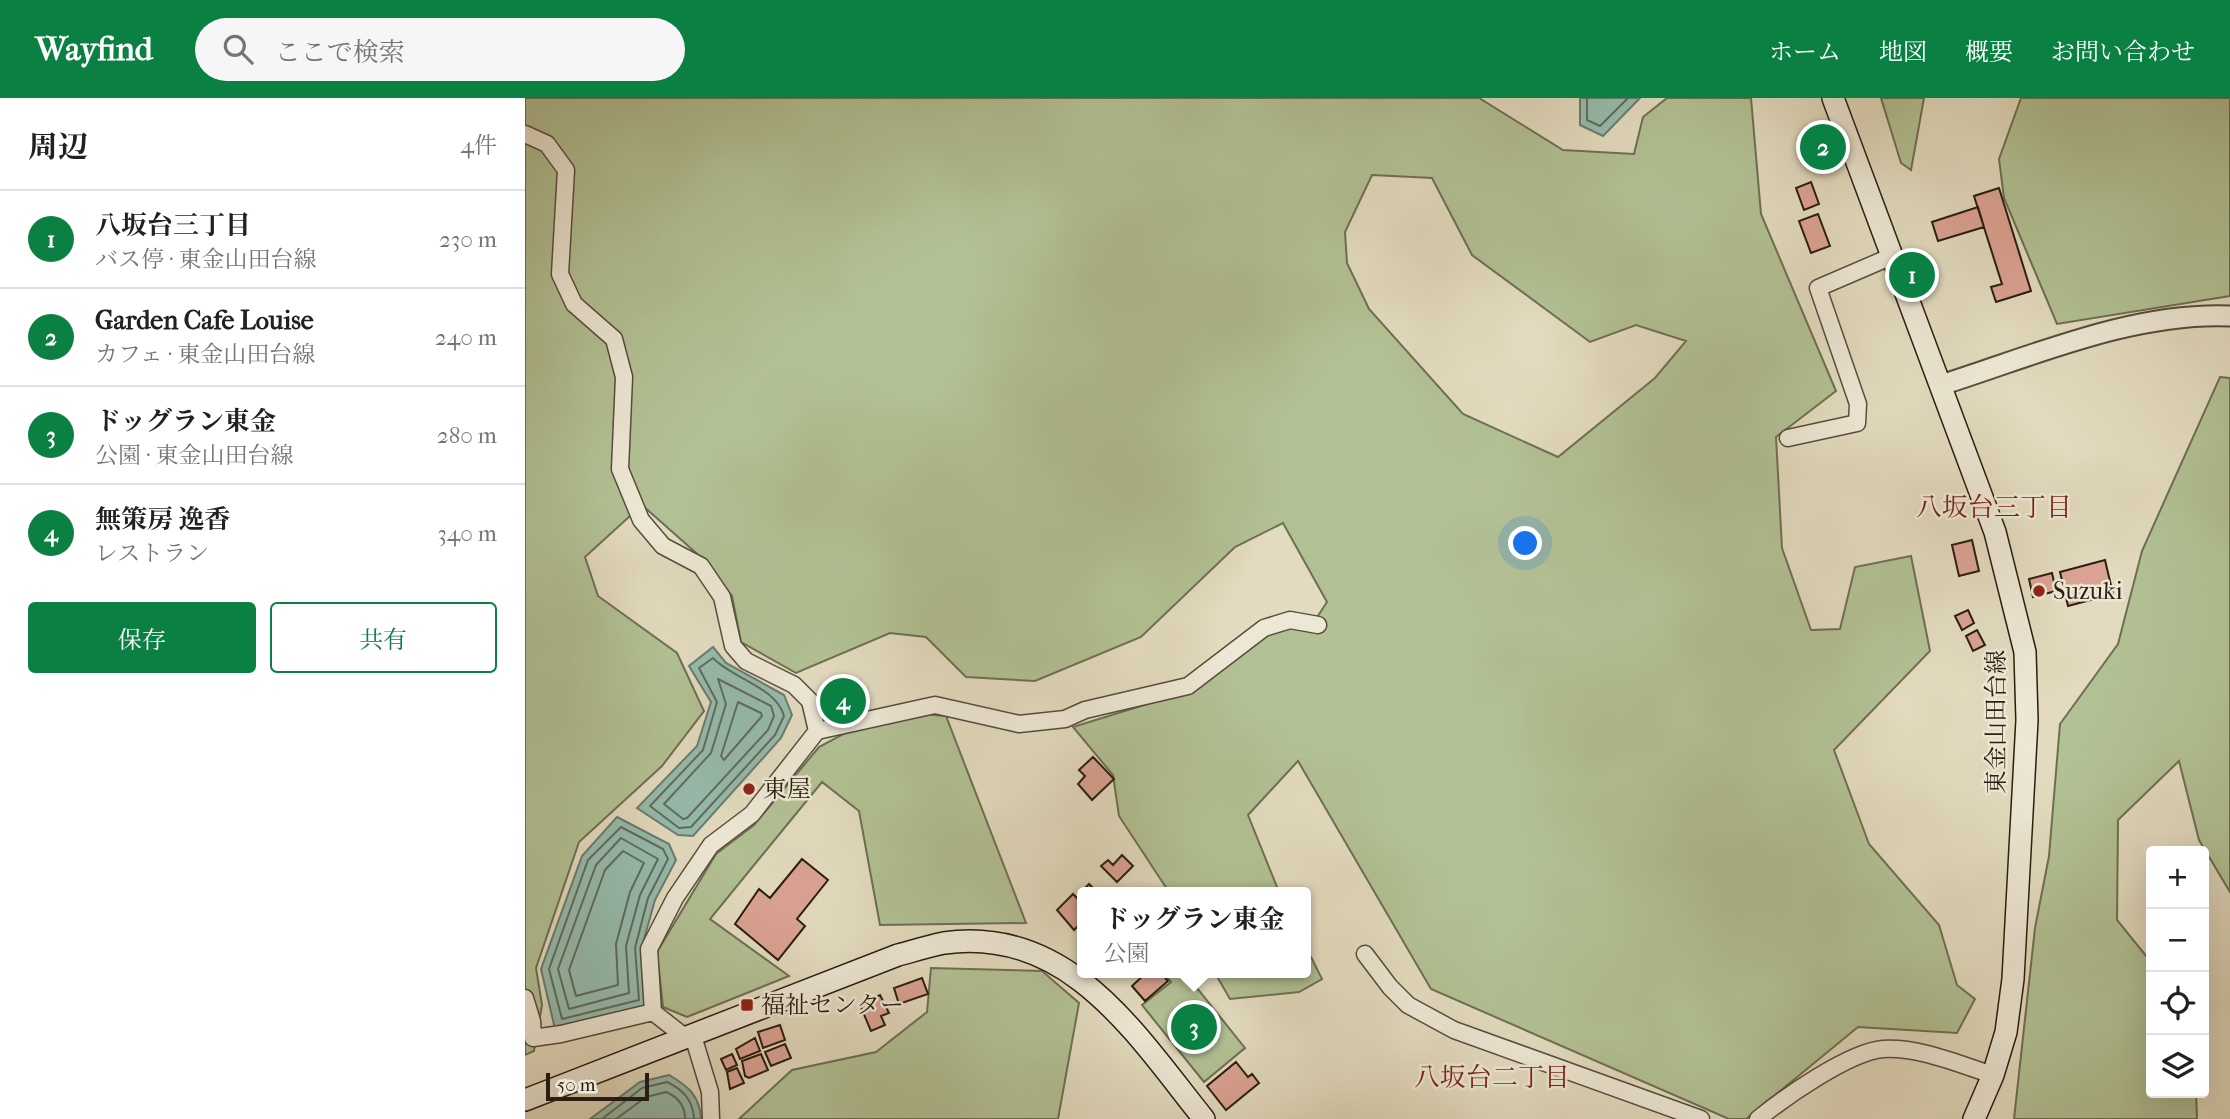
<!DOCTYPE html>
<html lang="ja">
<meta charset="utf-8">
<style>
:root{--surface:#fff;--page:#f6f6f6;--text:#202124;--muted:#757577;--line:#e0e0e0;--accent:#0b8043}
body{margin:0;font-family:"IM FELL French Canon","Noto Serif JP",serif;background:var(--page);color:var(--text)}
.controls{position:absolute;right:21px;bottom:21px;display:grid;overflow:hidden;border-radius:7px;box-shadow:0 7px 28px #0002}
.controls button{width:63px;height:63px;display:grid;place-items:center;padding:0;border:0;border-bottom:2px solid var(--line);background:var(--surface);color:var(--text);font:35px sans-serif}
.scale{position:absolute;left:21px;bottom:18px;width:103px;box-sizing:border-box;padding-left:7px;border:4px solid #2a1d11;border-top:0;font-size:19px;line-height:24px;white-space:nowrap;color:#2a1d11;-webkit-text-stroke:5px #ede8d5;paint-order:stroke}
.you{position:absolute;left:1001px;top:446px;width:24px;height:24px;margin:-18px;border:5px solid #fff;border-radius:50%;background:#1a73e8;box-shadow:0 0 0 10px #1a73e833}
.badge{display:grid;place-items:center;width:46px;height:46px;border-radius:50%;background:var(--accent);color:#fff;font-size:23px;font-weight:700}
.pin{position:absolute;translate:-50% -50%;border:4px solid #fff;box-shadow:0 2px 7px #0006}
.popup{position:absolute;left:552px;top:789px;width:234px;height:91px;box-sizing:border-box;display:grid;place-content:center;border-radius:7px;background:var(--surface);filter:drop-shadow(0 2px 5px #0005);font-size:23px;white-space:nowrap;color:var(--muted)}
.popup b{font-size:26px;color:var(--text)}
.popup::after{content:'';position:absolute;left:50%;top:100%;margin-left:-14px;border:14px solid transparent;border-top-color:var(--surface)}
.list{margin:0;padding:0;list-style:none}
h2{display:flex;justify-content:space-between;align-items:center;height:91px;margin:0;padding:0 28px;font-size:30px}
h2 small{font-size:23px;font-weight:400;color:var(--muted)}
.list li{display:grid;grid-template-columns:46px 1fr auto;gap:21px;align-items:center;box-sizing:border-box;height:98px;padding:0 28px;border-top:2px solid var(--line)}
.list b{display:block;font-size:26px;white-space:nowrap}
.list p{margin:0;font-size:23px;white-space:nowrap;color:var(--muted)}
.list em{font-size:23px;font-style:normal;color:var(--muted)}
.actions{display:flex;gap:14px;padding:21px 28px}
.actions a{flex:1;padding:16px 0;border:2px solid var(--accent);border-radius:7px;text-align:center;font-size:24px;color:var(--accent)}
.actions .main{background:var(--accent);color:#fff}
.icon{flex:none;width:38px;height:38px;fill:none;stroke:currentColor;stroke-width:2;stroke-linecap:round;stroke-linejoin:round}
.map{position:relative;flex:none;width:1705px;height:1021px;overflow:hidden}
header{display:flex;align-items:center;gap:42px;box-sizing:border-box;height:98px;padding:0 35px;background:var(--accent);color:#fff}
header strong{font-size:33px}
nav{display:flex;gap:38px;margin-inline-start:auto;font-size:24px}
.search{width:490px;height:63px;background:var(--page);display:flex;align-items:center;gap:18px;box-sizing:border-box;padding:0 24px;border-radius:38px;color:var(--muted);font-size:26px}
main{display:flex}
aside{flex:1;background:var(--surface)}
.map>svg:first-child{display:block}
.green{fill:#b2c194;stroke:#6e6f52;stroke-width:2;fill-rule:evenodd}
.water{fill:#96bcad;stroke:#6b7c6f;stroke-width:2}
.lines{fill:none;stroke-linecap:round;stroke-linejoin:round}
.shore{stroke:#606c5f;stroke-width:2}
.building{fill:#dba393;stroke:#2a1d11;stroke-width:2}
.minor-casing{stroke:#584c3c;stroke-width:19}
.tertiary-casing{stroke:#584c3c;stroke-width:23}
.secondary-casing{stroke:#2a1d11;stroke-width:24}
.minor{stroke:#ede8d5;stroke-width:16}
.tertiary{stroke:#ede8d5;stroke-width:19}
.secondary{stroke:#ede8d5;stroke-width:21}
.poi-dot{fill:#8f2418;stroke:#ede8d5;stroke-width:2.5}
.labels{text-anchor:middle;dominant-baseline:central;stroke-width:5;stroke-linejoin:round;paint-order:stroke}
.poi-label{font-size:24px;fill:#2a1d11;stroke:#ede8d5;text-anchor:start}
.street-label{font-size:24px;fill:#2a1d11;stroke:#ede8d5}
.neighbourhood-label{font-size:26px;fill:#7a1f14;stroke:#ede8d5}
</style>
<header>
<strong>Wayfind</strong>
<div class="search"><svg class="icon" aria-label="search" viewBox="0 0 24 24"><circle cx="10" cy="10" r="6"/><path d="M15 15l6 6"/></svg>ここで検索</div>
<nav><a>ホーム</a><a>地図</a><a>概要</a><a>お問い合わせ</a></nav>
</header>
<main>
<aside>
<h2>周辺<small>4件</small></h2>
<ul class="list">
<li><span class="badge">1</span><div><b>八坂台三丁目</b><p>バス停 · 東金山田台線</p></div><em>230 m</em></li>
<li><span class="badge">2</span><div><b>Garden Cafe Louise</b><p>カフェ · 東金山田台線</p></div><em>240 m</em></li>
<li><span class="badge">3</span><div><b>ドッグラン東金</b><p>公園 · 東金山田台線</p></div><em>280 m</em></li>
<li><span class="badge">4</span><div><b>無策房 逸香</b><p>レストラン</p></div><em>340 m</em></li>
</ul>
<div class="actions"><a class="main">保存</a><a>共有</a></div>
</aside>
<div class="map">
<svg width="1705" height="1021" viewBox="0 0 1705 1021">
<rect width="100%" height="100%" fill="#e3dbbf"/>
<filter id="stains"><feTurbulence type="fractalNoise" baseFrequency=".00286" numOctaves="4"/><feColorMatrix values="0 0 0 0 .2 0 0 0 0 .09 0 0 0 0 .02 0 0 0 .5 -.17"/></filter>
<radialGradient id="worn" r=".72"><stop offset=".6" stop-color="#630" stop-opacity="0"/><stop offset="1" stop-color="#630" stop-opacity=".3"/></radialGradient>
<path class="green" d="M0,0H954L1038,52L1109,56L1118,19L1142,0H1226L1236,116L1311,293L1251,339L1257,450L1286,532L1315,531L1330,469L1386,458L1405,553L1309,652L1344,746L1414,827L1432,887L1450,901L1432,935L1333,929L1221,1021H1204L906,891L773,663L723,717L754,794H644L594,718L588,677L548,629L674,590L739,537L762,530H785L802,504L758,425L710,449L616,539L510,583L441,579L401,539L365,535L271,575L216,544L207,498L179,462L117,407L60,459L73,498L152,555L179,613L137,668L54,744L11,870L17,907L9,953L0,957ZM847,77L907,80L947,157L1065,244L1111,227L1161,243L1130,280L1033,359L938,316L844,211L822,165L820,134Z
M1356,0H1399L1386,72L1376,65Z
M1496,0H1705V198L1532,226L1479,100L1474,61Z
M1695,279L1705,280V794L1674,742L1654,663L1593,722L1592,822L1622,859L1626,877V995H1671L1672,1021H1489L1510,830L1524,758L1535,626L1593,546L1617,453Z
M361,613L421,618L501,825L355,827L334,713L297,684L185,821L264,878L162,919L138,909L132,854L191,756L229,727L294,649Z
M781,849L797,881L774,894L705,901L690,875H781Z
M406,870L517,873L554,905L533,1021H214L267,972L351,954L402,914Z
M639,875H660L720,950L679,984L617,907L646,884Z"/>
<path class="water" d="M1055,0H1115L1078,38L1055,27Z
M188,549L201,565L259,597L267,617L256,640L168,738L153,737L112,710L172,648L186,604L164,568Z
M92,719L144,746L151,762L130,802L116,852L122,909L30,931L16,871L57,758Z
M144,977C163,988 175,998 176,1021H65L115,984Z"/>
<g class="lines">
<path class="shore" d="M1062,0V22L1075,28L1103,0
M188,560C208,581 251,589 259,618L250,637L166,729L154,730L125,708L178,652L192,604L174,570Z
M193,581L246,608L249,618L243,632L162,720L158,721L139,706L186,655L201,606Z
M213,604L236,615L237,618L199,662L196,658Z
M96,729L138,751L143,761L123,800L110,850L114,902L37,921L24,871L63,762Z
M96,740L133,761L115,797L101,848L104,895L44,911L33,871L71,767Z
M98,753L119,765L105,794L91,846L93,887L51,898L44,872L80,772Z
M77,1021L117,990L142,984C159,992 168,1003 169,1021
M91,1021L121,999L141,994C153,999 160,1008 160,1021"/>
</g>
<path class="building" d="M1297,28L1307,54L1290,60L1286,49L1291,47L1287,37L1294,35L1292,30Z
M1286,84L1294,106L1279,112L1271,90Z
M1474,90L1506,193L1471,204L1466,189L1477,186L1449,98Z
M1453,109L1459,129L1413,143L1407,124Z
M1293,116L1305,148L1286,155L1274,123Z
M1447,442L1454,473L1434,478L1427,447Z
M1580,462L1588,496L1543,508L1535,474Z
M1527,475L1531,493L1508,499L1504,481Z
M1443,512L1449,525L1437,532L1430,518Z
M1452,532L1460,547L1448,553L1441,538Z
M325,589L333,607L310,618L302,600Z
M568,659L589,681L567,702L553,686L560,678L554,672Z
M224,686L230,691L224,697L218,692Z
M597,757L608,768L592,784L576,768L583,762L588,767Z
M277,761L303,782L272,821L280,828L253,862L210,826L234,791L245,800Z
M564,786L572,794H557V824L549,832L532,812L548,796L553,801V797Z
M621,875H636L643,883L620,903L607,888Z
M397,880L403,896L374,906L369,890Z
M355,897L364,915L356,918L360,927L346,933L335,907Z
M255,927L260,942L238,950L233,934Z
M230,940L235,953L215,961L211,951Z
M260,946L266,960L246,968L240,954Z
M207,956L212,967L201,972L196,961Z
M236,956L243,972L224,980L220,978L217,963Z
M711,964L723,979L727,976L734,985L701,1012L682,988Z
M212,970L219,985L205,991L202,974Z"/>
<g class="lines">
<g class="minor-casing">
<path id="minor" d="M0,36L22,46L41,72L35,176L49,206L89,241L99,279L95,371L116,422L138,448L176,468L197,499L208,548L221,563L269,587L285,603L292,633
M1263,340L1332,325L1333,306L1293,190L1365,159
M840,856L865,889L883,907L929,932L1176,1021
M0,900L7,923L8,940L36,936L128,914
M168,938L185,994L186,1021
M161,940L128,914L124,851L150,800L186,747L227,716L292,633L410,607L494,626L540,621L560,612L663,588L739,530L765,522L793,527
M1233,1021C1260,999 1324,954 1358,951C1395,949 1433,966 1468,977"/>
</g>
<g class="tertiary-casing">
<path id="tertiary" d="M1416,287C1508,258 1607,214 1705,218"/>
</g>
<g class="secondary-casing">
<path id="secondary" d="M1308,0L1470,434L1500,554L1502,622L1488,881L1481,934L1468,977L1449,1021
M0,1002L373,857C388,853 404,848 419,845C544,827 612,938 679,1021"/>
</g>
<use href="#minor" class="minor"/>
<use href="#tertiary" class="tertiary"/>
<use href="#secondary" class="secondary"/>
</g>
<g class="poi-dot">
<circle cx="1514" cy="493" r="7"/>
<circle cx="224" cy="691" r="7"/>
<rect x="215" y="900" width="14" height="14" rx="3.5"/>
</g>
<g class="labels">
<g class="poi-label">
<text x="1528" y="493">Suzuki</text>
<text x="238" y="691">東屋</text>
<text x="236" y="907">福祉センター</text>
</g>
<g class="street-label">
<text transform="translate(1471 624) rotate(-90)">東金山田台線</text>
</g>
<g class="neighbourhood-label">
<text x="1469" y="409">八坂台三丁目</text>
<text x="967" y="979">八坂台二丁目</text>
</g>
</g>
<rect width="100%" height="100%" filter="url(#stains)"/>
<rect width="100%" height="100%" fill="url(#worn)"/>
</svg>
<div class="controls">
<button>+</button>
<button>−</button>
<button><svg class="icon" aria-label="locate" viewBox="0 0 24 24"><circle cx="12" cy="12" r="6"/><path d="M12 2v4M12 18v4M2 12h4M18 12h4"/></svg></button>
<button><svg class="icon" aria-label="layers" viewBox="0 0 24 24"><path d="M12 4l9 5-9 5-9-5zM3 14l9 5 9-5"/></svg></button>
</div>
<div class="scale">50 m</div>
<div class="you"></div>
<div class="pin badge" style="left:1387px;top:177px">1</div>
<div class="pin badge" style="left:1298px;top:49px">2</div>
<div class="pin badge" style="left:669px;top:929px">3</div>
<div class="popup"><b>ドッグラン東金</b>公園</div>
<div class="pin badge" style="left:318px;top:603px">4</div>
</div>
</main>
